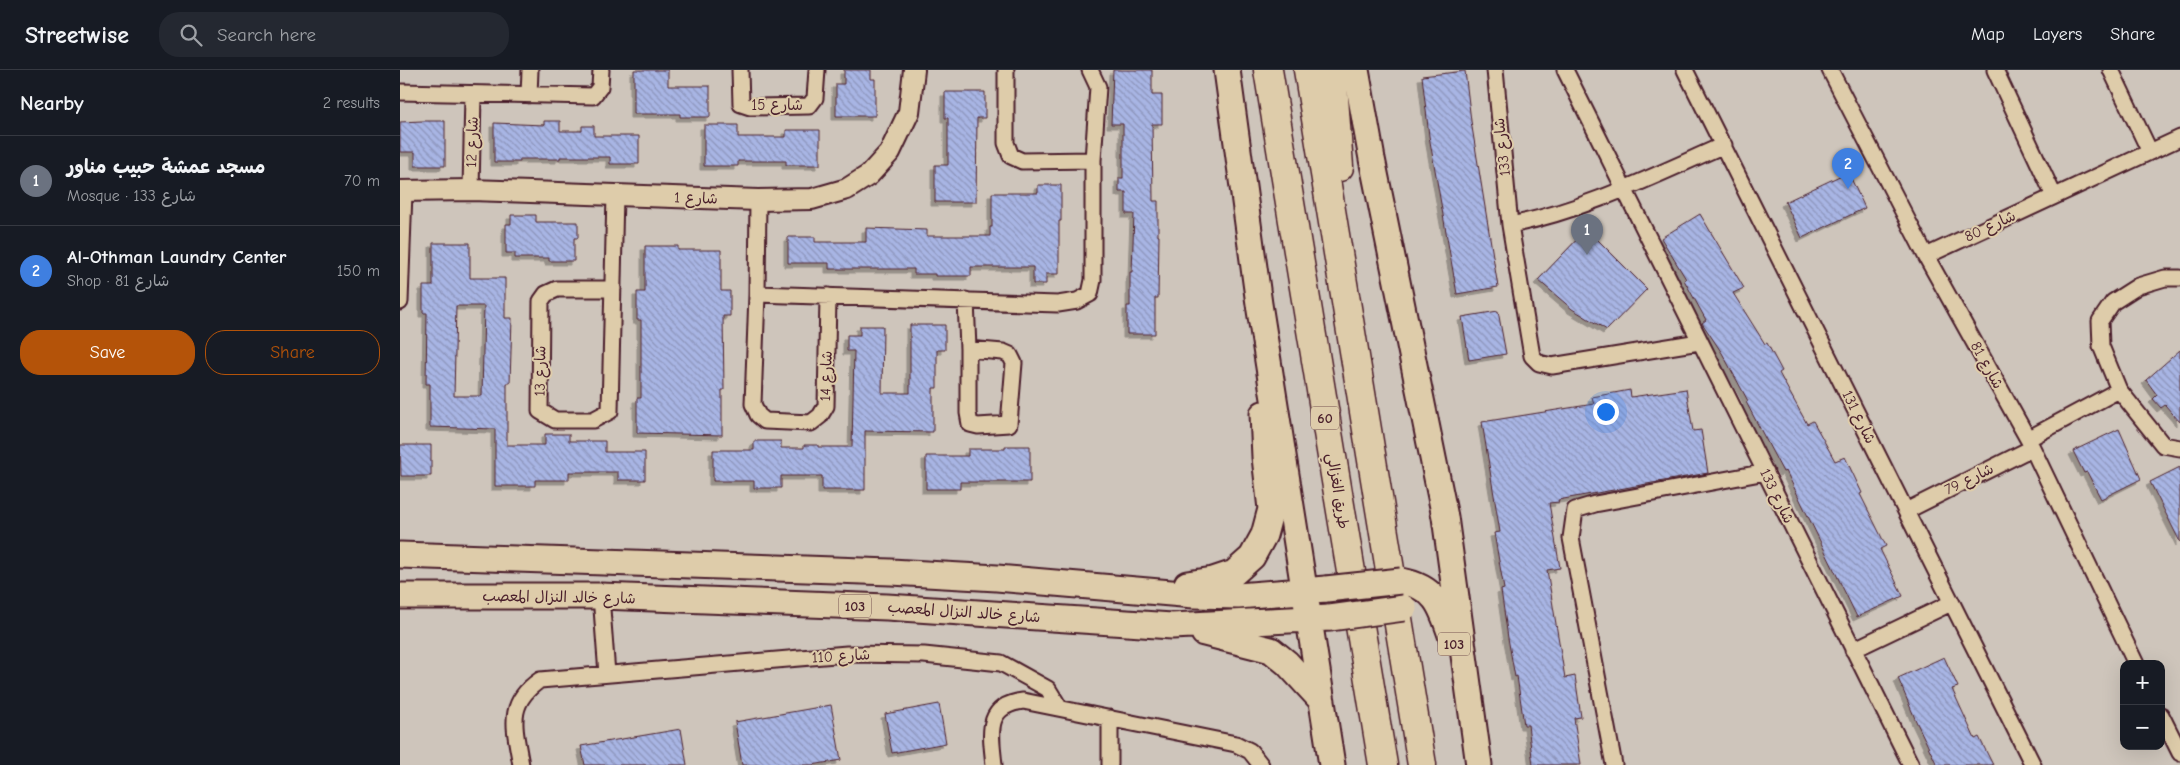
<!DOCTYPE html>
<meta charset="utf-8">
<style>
:root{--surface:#171b24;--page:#242831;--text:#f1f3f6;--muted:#9ea1a6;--line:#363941;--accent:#b45309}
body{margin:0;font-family:"Comic Neue","Playpen Sans Arabic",sans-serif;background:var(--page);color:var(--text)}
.controls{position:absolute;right:15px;bottom:15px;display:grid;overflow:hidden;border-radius:10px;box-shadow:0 5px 20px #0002}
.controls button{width:45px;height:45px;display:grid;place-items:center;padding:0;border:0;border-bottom:1px solid var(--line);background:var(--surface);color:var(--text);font:25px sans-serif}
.you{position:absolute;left:1205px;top:341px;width:18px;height:18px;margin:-12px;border:4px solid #fff;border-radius:50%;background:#1a73e8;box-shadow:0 0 0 8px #1a73e833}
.badge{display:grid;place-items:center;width:32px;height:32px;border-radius:50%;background:var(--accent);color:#fff;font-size:16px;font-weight:700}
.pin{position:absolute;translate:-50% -41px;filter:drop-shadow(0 1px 2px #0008)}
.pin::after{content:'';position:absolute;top:26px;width:18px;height:15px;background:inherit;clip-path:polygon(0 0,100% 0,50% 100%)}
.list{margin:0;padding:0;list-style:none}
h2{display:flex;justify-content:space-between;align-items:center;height:65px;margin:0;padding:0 20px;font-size:21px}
h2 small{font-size:16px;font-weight:400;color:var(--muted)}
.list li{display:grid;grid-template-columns:32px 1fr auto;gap:15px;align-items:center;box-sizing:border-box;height:90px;padding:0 20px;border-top:1px solid var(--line)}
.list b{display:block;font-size:19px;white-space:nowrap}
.list p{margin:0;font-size:16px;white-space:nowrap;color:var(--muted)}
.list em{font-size:16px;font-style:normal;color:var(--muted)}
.actions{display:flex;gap:10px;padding:15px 20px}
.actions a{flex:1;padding:11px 0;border:1px solid var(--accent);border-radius:20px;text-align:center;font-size:18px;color:var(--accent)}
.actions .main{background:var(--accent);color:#fff}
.icon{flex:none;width:28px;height:28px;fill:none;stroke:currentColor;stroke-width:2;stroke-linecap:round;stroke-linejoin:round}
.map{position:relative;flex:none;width:1780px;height:695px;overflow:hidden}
header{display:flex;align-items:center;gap:30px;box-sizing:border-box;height:70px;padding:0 25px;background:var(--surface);border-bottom:1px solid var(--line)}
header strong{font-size:24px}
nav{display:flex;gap:28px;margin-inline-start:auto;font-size:18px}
.search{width:350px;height:45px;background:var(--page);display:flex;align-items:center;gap:12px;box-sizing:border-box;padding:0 18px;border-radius:20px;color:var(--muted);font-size:19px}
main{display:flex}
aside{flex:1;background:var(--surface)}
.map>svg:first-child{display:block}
.building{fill:url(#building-back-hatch);stroke:#4a1f2b;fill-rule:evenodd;filter:url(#shadow)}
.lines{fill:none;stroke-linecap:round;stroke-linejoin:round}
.minor-casing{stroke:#4a1f2b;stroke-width:19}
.tertiary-casing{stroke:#4a1f2b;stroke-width:24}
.primary-casing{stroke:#4a1f2b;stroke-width:29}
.motorway-casing{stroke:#4a1f2b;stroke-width:31}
.minor{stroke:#deccaa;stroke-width:15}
.tertiary{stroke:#deccaa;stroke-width:20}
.primary{stroke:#deccaa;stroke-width:25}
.motorway{stroke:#deccaa;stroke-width:28}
.primary-bridge-casing{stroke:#4a1f2b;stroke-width:29;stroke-linecap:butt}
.primary-bridge{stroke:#deccaa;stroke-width:25}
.labels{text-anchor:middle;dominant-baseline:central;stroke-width:4;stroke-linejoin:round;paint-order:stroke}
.shield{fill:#deccaa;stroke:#765351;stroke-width:1}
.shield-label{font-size:14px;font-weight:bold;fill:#4a1f2b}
.street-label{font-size:15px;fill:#4a1f2b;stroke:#deccaa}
</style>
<header>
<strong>Streetwise</strong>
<div class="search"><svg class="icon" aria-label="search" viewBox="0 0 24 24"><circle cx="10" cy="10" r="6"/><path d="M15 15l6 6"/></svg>Search here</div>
<nav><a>Map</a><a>Layers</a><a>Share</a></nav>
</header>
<main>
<aside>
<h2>Nearby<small>2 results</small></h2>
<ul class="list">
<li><span class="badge" style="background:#6b7280">1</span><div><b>مسجد عمشة حبيب مناور</b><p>Mosque · شارع 133</p></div><em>70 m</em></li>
<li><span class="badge" style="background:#3f7fe0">2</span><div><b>Al-Othman Laundry Center</b><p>Shop · شارع 81</p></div><em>150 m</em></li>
</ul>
<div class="actions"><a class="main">Save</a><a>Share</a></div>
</aside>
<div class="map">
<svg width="1780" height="695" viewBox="0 0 1780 695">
<defs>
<pattern id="building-back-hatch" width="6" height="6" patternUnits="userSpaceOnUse" patternTransform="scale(1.25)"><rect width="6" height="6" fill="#a8b5e4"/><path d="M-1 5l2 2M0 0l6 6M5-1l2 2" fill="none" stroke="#8b93b9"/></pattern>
<filter id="shadow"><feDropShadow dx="-4" dy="4" stdDeviation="0" flood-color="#0004"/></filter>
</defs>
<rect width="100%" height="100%" fill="#cec5bb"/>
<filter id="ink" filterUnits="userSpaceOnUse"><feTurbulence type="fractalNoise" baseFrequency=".02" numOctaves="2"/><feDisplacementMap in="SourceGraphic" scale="10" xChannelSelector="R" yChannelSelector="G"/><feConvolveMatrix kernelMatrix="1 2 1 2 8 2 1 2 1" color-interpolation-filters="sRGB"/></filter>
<g filter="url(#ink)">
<path class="building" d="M234,0H268V16H310V47H280V44H234Z
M444,0H471V9H475V46H436V14H444Z
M713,0H752V25H762V54H752L753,131H758V166H759L758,228H755V264H727V236H730V202H732L734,144H726V122H719V108H723V54H711Z
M1065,1L1071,51L1098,217L1057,224L1029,66L1022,6Z
M545,22H585V48H577L576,132H535V95H548V48H545Z
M22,51H45V96H15V82H0V52Z
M144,51H160V61H182V56H194V66H239V94H210V87H160V89H120V92H94V53L144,55Z
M304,55H338V67H386V60H420V95H386V91H338V96H304Z
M1448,102L1465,138L1402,168L1385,132Z
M638,115H661V151H659V204H646V214H633V197H571V206H535V204H514V199H429V193H388V167H415V172H466V158L527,160V166H590V157H592V123H638Z
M1300,144L1344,218L1333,223L1365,274L1367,273L1382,301L1379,303L1407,354L1413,351L1435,391L1445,387L1462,423L1460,424L1486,476L1480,479L1503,526L1457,547L1386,401L1383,402L1346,332L1348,331L1322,283L1302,253L1306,250L1284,210L1286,209L1261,168Z
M111,145H136V152H178V168H174V191H149V188H115V183H106V154H111Z
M1187,159L1247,219L1207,260L1172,239L1138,210Z
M33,173H70V208H105V248H112L110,313H107V375H145V364H169V371H205V382H245V410H218V402H169V410H135V416H95V359L30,357V314H26L27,243H23V216H33ZM56,236H84L82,326H54Z
M245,176H278V180H321V221H330V246H323L324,320H322V365L237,363V328H241V250H237V222H245Z
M1098,241L1106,284L1069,290L1062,247Z
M510,255H545V280H537V318H533V362L465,361V420H422V406H381V418H354V411H313V380H354V371H381V378H404V375H418V377H452L454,281H447V265H460V256H483L482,323H510Z
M1780,280V352L1765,335L1761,338L1753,329L1757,325L1746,310Z
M1286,319L1293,361L1301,360L1308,403L1158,430L1159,432L1149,433L1160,498L1147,500L1165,608L1175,606L1181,647L1174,648L1181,695H1133L1128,655H1124L1117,606L1115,607L1108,568L1101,520L1104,519L1094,463L1100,462L1082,352L1194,334L1192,327L1230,320L1231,327Z
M1719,359L1741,409L1701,429L1687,402L1684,403L1673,381Z
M0,375H31V406H1Z
M605,376H630V412H560V419H526V386H568V379H605Z
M1780,397V472L1750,412Z
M1544,587L1558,617L1552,619L1575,669L1579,667L1593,695H1537L1516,651L1498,608Z
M539,634L546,673L492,683L485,644Z
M431,635L441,690L412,695H342L335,652Z
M281,659L287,695H185L181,676Z"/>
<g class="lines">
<g class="minor-casing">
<path id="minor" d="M340,0L341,34L350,37L409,36L415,28L417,0
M606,0V73L611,86L622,91L693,90
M1095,0L1110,155L1132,286L1139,293L1152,296L1299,272
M1165,0L1511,695
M1285,0L1633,695
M1430,0L1526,186L1628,369L1736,594
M1595,0L1654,126
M1711,0L1750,82
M0,22L193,26L200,17L201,0
M129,25L130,0
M71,120L73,24
M358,130L357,224L353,334L358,345L365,351L411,353L420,346L426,336L428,226
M1110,155C1184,141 1255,105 1324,75
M1526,186L1780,68
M1780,208H1765L1738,216L1713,232L1700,251L1701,276L1719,320L1763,375L1780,378
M213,219H157L146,224L141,231L140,341L155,350H193L210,341L215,124
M357,224L658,234L677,231L690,224L693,210V90L698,17L690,0
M566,230L568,279
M0,232L4,122
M568,279L603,282L610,285L614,293L609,354L578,356L570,354L568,343Z
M1628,369L1719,320
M1506,441L1632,378
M201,526L207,604
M1453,580L1551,533
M1761,645L1780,683
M121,695C115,658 105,634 140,610L447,584L524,585L601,593L648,619L659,637
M594,695C591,664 584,636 623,631L836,674L850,681L861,695
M710,695V648
M1214,695L1171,468L1175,440L1195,434L1366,402"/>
</g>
<g class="tertiary-casing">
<path id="tertiary" d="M0,121L71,120L358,130L412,129L447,119L469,105L490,82L509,42L514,0"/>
</g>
<g class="primary-casing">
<path id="primary" d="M827,0L859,234L932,695
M956,0L972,89L1045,447L1079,695
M0,485L491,502L597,508L794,525L838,526L926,519
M1001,511C1035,517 1041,535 1051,565
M787,514L813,510L834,503L852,487L864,465L871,439L865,387L863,344
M0,526H201L487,537L772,556L930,548
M804,563L871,580L887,593L922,631"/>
</g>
<g class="motorway-casing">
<path id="motorway" d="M868,0L983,695
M908,0L1022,695
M932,0L939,97"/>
</g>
<use href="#minor" class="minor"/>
<use href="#tertiary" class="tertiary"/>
<use href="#primary" class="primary"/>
<use href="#motorway" class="motorway"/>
<g class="primary-bridge-casing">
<path id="primary-bridge" d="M926,519L1001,511
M930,548L1004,538"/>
</g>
<use href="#primary-bridge" class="primary-bridge"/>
</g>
</g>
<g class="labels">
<g class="shield">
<rect x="911" y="336.5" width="28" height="23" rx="4"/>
<rect x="439" y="524.5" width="32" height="23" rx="4"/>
<rect x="1038" y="562.5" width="32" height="23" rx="4"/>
</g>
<g class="shield-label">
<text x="925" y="348">60</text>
<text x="455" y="536">103</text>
<text x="1054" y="574">103</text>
</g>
<g class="street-label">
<text x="377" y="35">شارع 15</text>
<text transform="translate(72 72) rotate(-88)">شارع 12</text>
<text transform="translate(1102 77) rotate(-96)">شارع 133</text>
<text transform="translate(296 128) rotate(2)">شارع 1</text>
<text transform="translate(1590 156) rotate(-25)">شارع 80</text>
<text transform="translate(1587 295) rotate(61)">شارع 81</text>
<text transform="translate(140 301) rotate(-89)">شارع 13</text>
<text transform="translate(426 306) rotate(-88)">شارع 14</text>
<text transform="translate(1459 347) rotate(64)">شارع 131</text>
<text transform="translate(1569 409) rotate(-26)">شارع 79</text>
<text transform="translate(938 421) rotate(81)">طريق الغزالي</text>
<text transform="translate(1377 426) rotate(64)">شارع 133</text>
<text transform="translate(159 527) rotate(1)">شارع خالد النزال المعصب</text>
<text transform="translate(564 542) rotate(4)">شارع خالد النزال المعصب</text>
<text transform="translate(441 586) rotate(-3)">شارع 110</text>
</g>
</g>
</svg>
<div class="controls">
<button>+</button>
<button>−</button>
</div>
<div class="you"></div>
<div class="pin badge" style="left:1187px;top:185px;background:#6b7280">1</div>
<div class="pin badge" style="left:1448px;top:119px;background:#3f7fe0">2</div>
</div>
</main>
